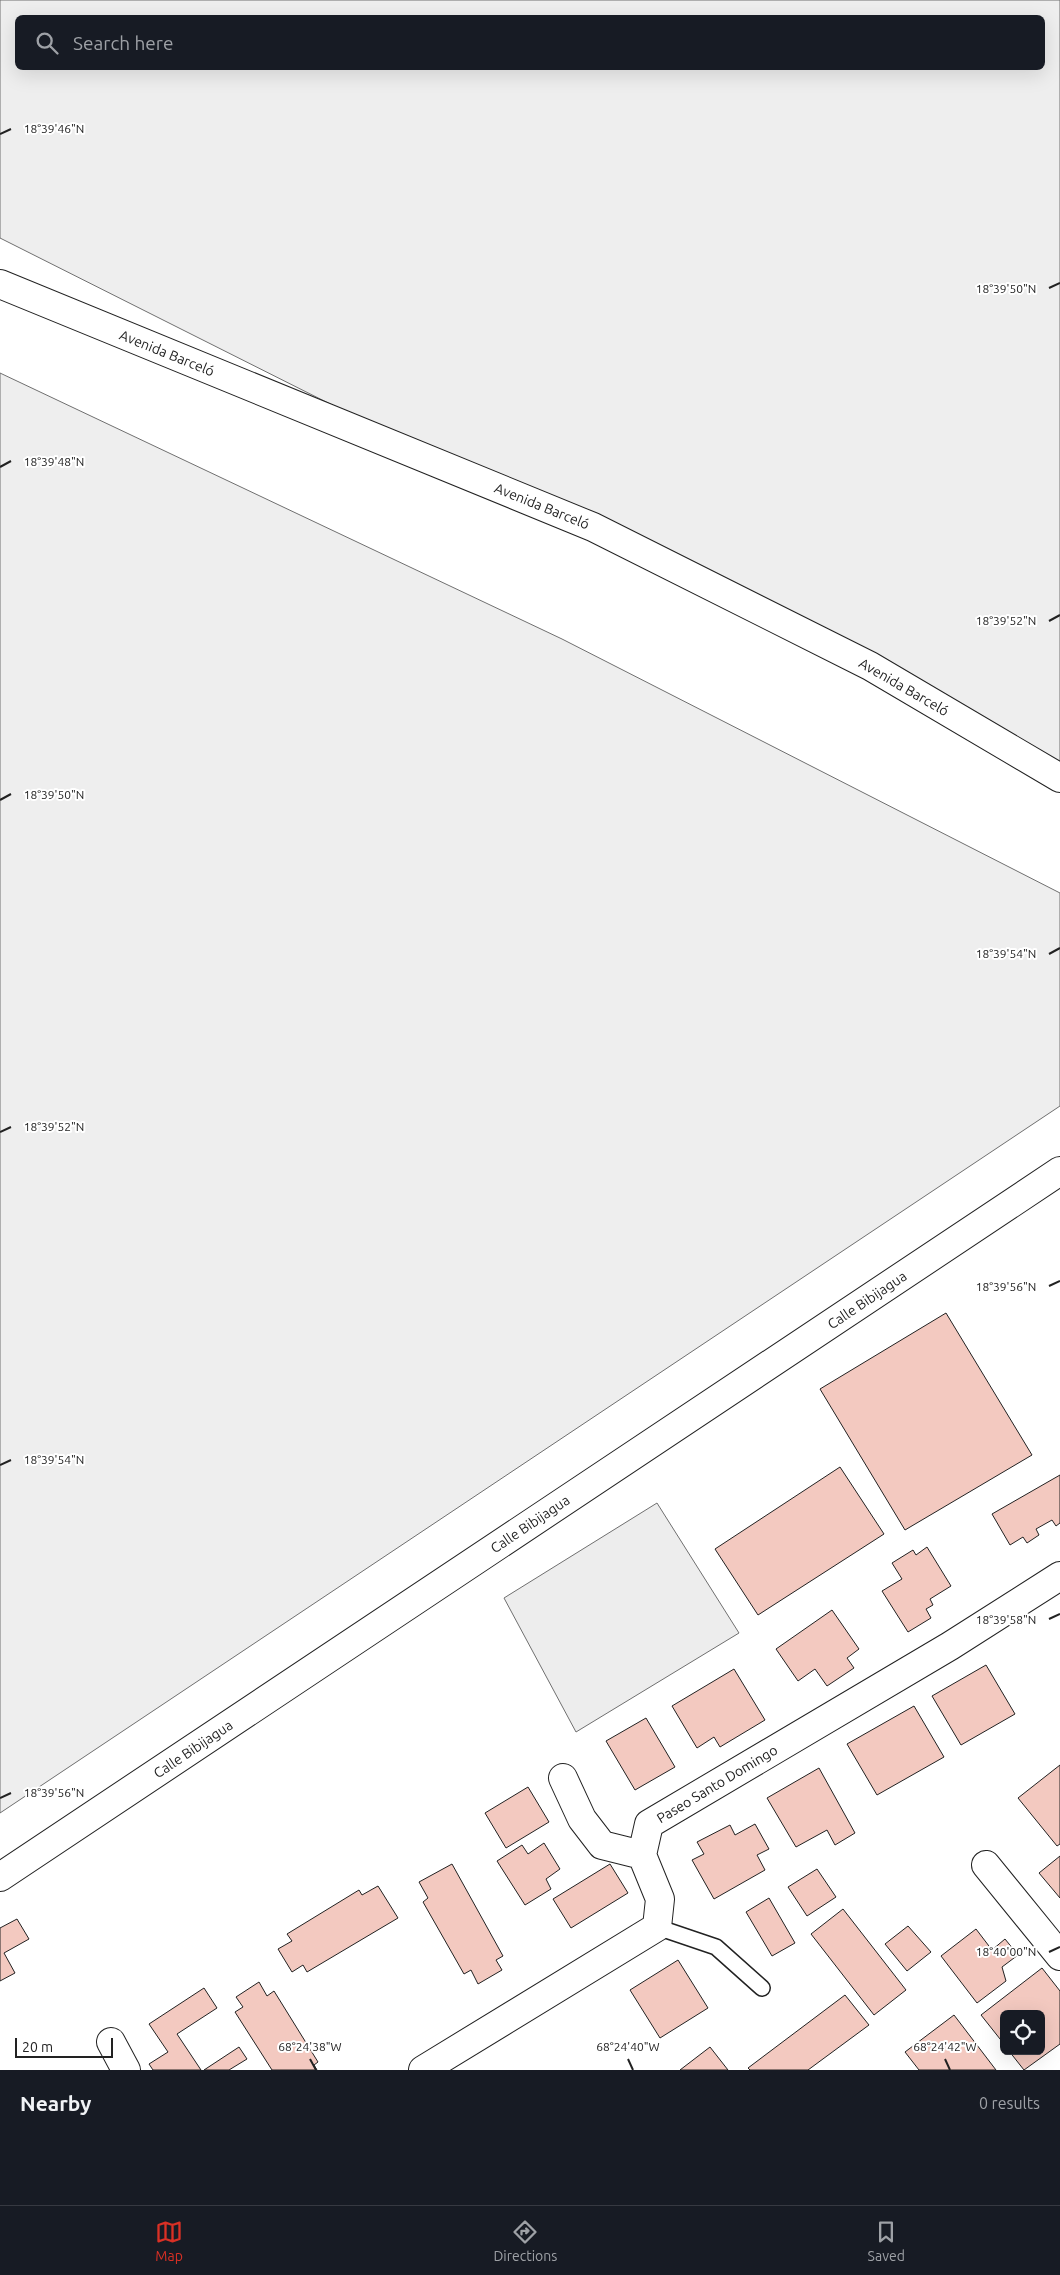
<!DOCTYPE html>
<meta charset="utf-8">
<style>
:root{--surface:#171b24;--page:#20242c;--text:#f1f3f6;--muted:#9ea1a6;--line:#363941;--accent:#d93025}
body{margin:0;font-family:Ubuntu,sans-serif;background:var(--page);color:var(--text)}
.controls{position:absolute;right:15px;bottom:15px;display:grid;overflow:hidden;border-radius:8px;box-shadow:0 5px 20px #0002}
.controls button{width:45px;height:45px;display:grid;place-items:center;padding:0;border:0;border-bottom:1px solid var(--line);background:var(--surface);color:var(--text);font:25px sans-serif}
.scale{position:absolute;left:15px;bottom:12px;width:98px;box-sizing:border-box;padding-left:5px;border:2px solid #222;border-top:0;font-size:14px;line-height:18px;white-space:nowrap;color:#222;-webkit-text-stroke:4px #fff;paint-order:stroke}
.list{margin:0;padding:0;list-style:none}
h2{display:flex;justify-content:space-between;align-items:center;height:65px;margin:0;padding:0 20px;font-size:21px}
h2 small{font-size:16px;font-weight:400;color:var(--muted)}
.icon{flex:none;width:28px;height:28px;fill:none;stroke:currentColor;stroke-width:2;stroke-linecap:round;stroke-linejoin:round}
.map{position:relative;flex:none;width:1060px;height:2070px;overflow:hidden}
.search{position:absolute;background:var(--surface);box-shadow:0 5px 20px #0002;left:15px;right:15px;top:15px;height:55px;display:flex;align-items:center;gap:12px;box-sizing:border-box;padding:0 18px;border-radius:8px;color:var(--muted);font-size:19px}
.sheet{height:135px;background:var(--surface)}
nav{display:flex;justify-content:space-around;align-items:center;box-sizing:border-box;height:70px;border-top:1px solid var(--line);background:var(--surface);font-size:14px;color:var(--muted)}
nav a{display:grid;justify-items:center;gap:2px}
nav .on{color:var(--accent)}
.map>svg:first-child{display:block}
.green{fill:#eee;stroke:#6f6f6f;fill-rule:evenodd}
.parking{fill:#ededed;stroke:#6f6f6f}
.building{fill:#f3c9c0;stroke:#222}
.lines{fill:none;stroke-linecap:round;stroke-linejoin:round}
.service-casing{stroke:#222;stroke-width:18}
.minor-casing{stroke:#222;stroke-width:30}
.tertiary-casing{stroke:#222;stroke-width:30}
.service{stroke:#fff;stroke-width:15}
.minor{stroke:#fff;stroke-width:28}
.tertiary{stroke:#fff;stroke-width:28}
.ticks{fill:none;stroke:#222;stroke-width:2}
.labels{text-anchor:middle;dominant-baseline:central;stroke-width:4;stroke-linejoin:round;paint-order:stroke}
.street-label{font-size:14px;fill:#222;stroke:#fff}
.ticks-label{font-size:12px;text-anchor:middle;fill:#222;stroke:#fff;stroke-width:4;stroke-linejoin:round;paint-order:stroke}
</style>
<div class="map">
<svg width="1060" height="2070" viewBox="0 0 1060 2070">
<rect width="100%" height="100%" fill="#fff"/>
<path class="green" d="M0,0H1060V771L0,238ZM18,18H1042V68H18Z
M0,373L562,639L1060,893V1106L0,1813Z"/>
<path class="parking" d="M657,1503L739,1633L576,1732L504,1598Z"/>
<path class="building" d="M946,1313L1032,1455L905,1530L820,1389Z
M840,1467L884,1534L758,1615L715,1549Z
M1060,1475V1523L1056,1526L1052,1520L1036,1529L1039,1535L1027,1543L1023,1537L1010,1545L992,1514Z
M927,1547L951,1586L930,1599L933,1605L926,1609L931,1618L908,1632L882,1591L902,1579L892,1563L913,1550L916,1555Z
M832,1610L859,1649L847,1658L854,1668L827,1686L815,1669L798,1681L776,1649Z
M986,1665L1015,1714L961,1745L932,1696Z
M734,1669L765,1720L720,1747L714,1737L697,1748L672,1706Z
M914,1706L944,1757L877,1795L847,1744Z
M646,1718L675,1767L635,1790L606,1741Z
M1060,1765V1844L1057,1846L1018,1798Z
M819,1768L855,1833L835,1845L827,1830L796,1847L767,1798Z
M528,1787L549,1822L506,1848L485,1813Z
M755,1824L769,1849L757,1855L765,1870L714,1899L692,1860L704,1854L697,1842L730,1825L735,1835Z
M544,1843L560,1869L546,1879L551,1889L525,1905L497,1861L522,1845L528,1854Z
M1060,1856V1898L1039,1873Z
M452,1864L503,1956L496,1960L502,1970L478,1984L471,1970L464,1974L423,1902L428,1898L419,1882Z
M610,1864L628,1893L571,1928L553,1899Z
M817,1869L836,1897L807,1916L788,1887Z
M378,1886L398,1918L307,1972L303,1965L292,1972L278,1949L292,1941L287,1934L359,1890L362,1895Z
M769,1898L795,1943L772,1956L746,1912Z
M843,1909L906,1990L874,2015L811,1934Z
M17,1919L29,1939L4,1953L15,1973L0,1981V1928Z
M908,1926L931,1952L907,1971L885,1944Z
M976,1929L992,1950L1005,1939L1018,1955L1002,1967L1006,1981L977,2003L941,1956Z
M678,1960L708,2008L660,2038L630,1990Z
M1042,1968L1060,1991V2044L1024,2070L1009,2051H1041V2014H1004V2044L981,2015Z
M259,1982L267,1996L274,1991L318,2062L314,2065L317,2070H272L235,2012L243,2007L236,1997Z
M204,1988L217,2008L177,2034L201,2070H153L149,2064L168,2052L149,2024Z
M845,1995L869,2025L808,2070H750L748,2068Z
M954,2015L996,2070H919L905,2052Z
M239,2047L247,2059L229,2070H204Z
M710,2047L728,2070H680Z"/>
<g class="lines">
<g class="service-casing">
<path id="service" d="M657,1927L716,1947L762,1988"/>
</g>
<g class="minor-casing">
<path id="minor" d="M563,1778L582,1819L602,1845L642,1855
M986,1865L1060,1956
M0,1877L1060,1171
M111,2042L126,2070
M423,2070L657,1927L660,1899L642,1855L649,1824L950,1646L1060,1576"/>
</g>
<g class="tertiary-casing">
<path id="tertiary" d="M0,284L593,527L870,666L1060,778"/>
</g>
<use href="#service" class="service"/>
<use href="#minor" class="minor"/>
<use href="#tertiary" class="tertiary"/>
</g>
<path class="ticks" d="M0,134L11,129M1049,288L1060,283M0,467L11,461M1049,621L1060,615M0,800L11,794M1049,954L1060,948M0,1132L11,1127M1049,1286L1060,1281M0,1465L11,1460M1049,1619L1060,1614M0,1798L11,1793M1049,1952L1060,1947M310,2059L316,2070M628,2059L633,2070M945,2059L950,2070"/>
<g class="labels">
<g class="street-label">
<text transform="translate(167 353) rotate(22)">Avenida Barceló</text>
<text transform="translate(542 506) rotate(22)">Avenida Barceló</text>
<text transform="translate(904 687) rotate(30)">Avenida Barceló</text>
<text transform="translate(867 1300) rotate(-34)">Calle Bibijagua</text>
<text transform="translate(530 1524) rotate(-34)">Calle Bibijagua</text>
<text transform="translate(193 1749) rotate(-34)">Calle Bibijagua</text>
<text transform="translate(717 1784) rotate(-31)">Paseo Santo Domingo</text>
</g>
</g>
<g class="ticks-label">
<text x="54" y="133">18°39'46"N</text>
<text x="1006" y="293">18°39'50"N</text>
<text x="54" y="466">18°39'48"N</text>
<text x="1006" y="625">18°39'52"N</text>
<text x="54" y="799">18°39'50"N</text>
<text x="1006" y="958">18°39'54"N</text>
<text x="54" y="1131">18°39'52"N</text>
<text x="1006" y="1291">18°39'56"N</text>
<text x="54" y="1464">18°39'54"N</text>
<text x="1006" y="1624">18°39'58"N</text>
<text x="54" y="1797">18°39'56"N</text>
<text x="1006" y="1956">18°40'00"N</text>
<text x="310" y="2051">68°24'38"W</text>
<text x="628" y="2051">68°24'40"W</text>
<text x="945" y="2051">68°24'42"W</text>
</g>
</svg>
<div class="controls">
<button><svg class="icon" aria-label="locate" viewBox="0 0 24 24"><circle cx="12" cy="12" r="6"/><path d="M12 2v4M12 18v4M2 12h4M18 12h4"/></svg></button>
</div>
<div class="scale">20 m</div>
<div class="search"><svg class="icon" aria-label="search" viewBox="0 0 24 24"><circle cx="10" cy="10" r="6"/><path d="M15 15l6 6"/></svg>Search here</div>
</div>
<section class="sheet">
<h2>Nearby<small>0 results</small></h2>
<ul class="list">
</ul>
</section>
<nav>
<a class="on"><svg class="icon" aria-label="map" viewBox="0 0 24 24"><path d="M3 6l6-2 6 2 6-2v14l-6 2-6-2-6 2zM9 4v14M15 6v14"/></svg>Map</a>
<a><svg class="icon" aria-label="directions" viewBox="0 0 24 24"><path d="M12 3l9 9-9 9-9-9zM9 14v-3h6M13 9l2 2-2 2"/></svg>Directions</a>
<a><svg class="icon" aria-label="saved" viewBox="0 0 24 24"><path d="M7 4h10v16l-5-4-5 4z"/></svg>Saved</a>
</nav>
